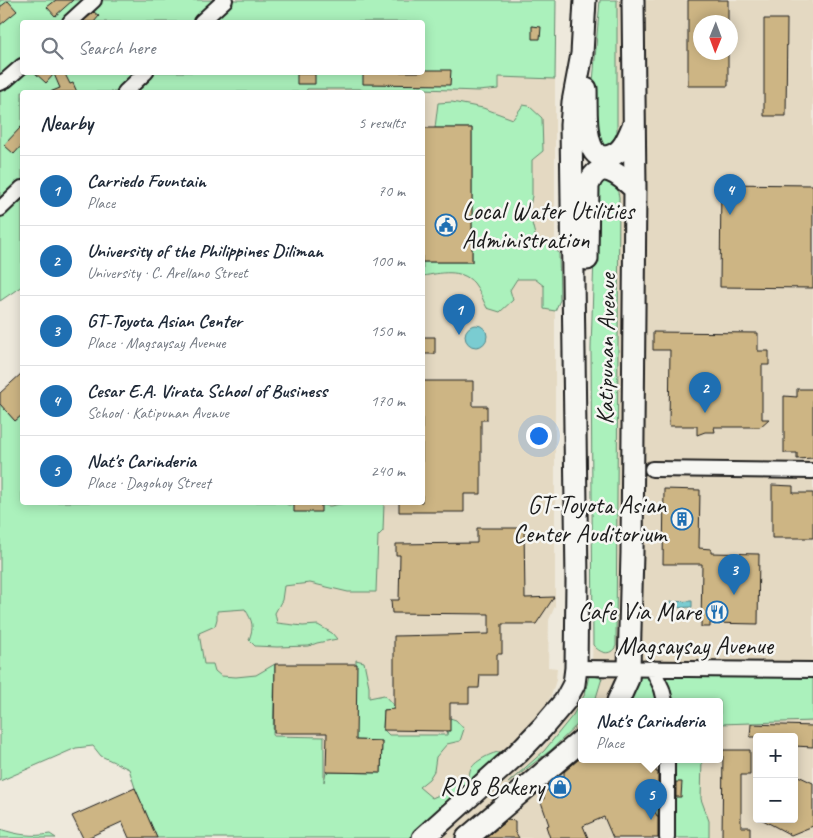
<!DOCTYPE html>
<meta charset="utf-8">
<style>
:root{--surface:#fff;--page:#f6f6f7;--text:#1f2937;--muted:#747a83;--line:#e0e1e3;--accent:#1f6fb2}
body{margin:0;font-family:Caveat,sans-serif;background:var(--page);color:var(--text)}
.controls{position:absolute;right:15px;bottom:15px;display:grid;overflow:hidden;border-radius:5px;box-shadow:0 2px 12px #0003}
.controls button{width:45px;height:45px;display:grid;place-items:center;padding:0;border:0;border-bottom:1px solid var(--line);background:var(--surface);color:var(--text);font:25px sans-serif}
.compass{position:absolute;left:693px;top:15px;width:45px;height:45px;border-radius:50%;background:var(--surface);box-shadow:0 2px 12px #0003;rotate:181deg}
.you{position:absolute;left:538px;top:435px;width:18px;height:18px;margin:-12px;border:4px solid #fff;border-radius:50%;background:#1a73e8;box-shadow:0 0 0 8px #1a73e833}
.badge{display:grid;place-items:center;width:32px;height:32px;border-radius:50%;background:var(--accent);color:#fff;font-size:16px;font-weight:700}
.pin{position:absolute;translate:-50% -41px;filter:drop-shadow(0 1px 2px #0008)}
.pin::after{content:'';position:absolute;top:26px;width:18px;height:15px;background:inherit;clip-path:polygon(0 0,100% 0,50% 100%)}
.popup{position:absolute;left:578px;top:698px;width:145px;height:65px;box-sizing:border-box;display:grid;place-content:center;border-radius:5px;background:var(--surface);filter:drop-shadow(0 1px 4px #0005);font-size:16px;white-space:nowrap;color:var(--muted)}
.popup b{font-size:19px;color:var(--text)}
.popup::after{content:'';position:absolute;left:50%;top:100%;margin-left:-10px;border:10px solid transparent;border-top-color:var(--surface)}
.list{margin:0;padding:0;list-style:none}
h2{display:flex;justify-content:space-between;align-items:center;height:65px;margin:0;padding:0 20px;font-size:21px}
h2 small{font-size:16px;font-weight:400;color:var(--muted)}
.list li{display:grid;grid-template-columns:32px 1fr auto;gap:15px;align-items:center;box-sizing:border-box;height:70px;padding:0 20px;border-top:1px solid var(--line)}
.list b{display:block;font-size:19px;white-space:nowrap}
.list p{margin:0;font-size:16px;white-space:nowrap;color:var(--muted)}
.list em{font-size:16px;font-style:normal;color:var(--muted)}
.icon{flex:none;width:28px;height:28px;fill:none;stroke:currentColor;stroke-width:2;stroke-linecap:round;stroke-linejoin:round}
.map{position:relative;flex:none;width:813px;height:838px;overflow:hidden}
.search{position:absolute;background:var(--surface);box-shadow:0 2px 12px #0003;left:20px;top:20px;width:405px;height:55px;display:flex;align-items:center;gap:12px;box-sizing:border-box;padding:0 18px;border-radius:5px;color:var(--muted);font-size:19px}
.panel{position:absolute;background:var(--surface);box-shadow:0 2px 12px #0003;left:20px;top:90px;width:405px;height:415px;border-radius:5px}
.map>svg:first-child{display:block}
.built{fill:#e4d9c2;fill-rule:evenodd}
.green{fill:#abf1bc;stroke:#64866c;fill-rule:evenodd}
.water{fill:#7accd1;stroke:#548689}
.building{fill:#cdb584;stroke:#1c1c1c}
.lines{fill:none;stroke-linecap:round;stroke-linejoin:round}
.minor-casing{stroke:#1c1c1c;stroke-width:18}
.primary-casing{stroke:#1c1c1c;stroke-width:25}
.minor{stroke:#f6f6f2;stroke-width:14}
.primary{stroke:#f6f6f2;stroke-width:21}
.labels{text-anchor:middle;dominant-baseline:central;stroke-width:5;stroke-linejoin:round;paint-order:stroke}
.poi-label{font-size:25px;fill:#1c1c1c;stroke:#f6f6f2;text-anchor:end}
.street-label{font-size:25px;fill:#1c1c1c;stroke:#f6f6f2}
</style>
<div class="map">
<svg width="813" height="838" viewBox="0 0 813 838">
<rect width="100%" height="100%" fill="#eee9dc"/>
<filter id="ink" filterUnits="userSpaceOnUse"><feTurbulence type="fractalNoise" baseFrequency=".02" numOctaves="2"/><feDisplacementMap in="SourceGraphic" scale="10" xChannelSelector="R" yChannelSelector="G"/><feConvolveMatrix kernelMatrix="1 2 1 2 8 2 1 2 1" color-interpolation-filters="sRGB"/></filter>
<g filter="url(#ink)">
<path class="built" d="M608,0H813V838H441L544,746L575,707L592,668L603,157ZM700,22H730V52H700ZM582,701H720V759H582ZM757,737H794V819H757Z
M555,19V606L549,620L548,667L557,668L556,680L551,696L539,717L523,736L436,814L324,786V737L190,735L197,607L245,503L422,502V92H135L422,72Z"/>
<path class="green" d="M0,0H556L555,79L499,77V89L478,91L423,89L422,92H366L360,89H307L306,92H22V286L0,301ZM22,22H422V72H22Z
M600,0H617V135L616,144L599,149L593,82Z
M452,102L483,108L513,119L523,105L529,106L542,118L543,151L532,160V196L529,211L537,243L547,242L559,253L560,300L555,311L544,309V286L535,279H517L510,290L513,300L500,312L487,308C483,301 480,290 474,283C461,268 440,273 423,276V262H472V128H435L438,103Z
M602,180L610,181L617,188L619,197L616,646C610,657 600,653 593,645L591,348L596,194Z
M0,404L15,421L22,415V502H283L288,505L310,504L330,506L346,503H384L383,531L378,536L376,592H348L310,583L284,586L282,600L275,613L277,623L303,626L318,625L332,633L337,639L317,643L309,646L277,647L255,646L249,640C254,626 253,622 245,609L217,611V619L215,626L199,633L204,664H213L215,671L221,676L236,677L256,675L275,664L273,736L324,737V782L326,772L381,773L382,741L355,740L356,660L364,662L369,686V698L384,695L397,709L384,710L383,729L389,735H447L450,718L456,720L464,729L460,741L447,744L436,757L434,771L429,779L419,787L432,798C446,793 456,782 469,775C470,772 470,769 472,767C478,759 498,749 507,752L412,838H157L135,788L129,769L101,756L93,746L76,748L0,781Z
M639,673L813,677V721L720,724V701H629Z
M589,675L602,678L595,701H582V720L551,750L508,783L544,751L573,715L585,694Z
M658,759H702L701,799L709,821V838H662L655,801L660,760Z
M0,829C18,835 32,837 50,834L56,838H0Z"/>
<path class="water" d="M465 336a11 11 0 1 1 22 0a11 11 0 1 1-22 0Z
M692,601V607L670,608V602Z"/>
<path class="building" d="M56,0H73L55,16L47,7Z
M688,0H728V22H700V52H728V86H688Z
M8,1L17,11L0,25V7Z
M94,12L99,16L94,22H82Z
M764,19H787L786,116H764Z
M532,26L541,27L540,39H532Z
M422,70H451L450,85L363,84V72H422Z
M34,72H64L70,84L73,83L77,92H50L60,88L54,74L46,83Z
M297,74H315V84H297Z
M22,126V145L14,154L4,145Z
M422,128H472V262H422Z
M721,184L813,185V288L720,287Z
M653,332L758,333V351H769V365H762V419H769L760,427H714L715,432H705L697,435V426H669L670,350H653Z
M422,337H435V354H422Z
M22,373V415L15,421L0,404V393Z
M422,381H473V406H487V420H481V494H464V512H399V502H422Z
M797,389H813V458L797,459V453H784V396L797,397Z
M772,485L793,486V493H813V538H772Z
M664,489L700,490L699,548L711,549V553L759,554L758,624L710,623V627H701L702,564H663Z
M294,502H321V512H294Z
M477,528H524L525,598L554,597L536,624H502V654H497V675H480L479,688H469V703H450V731L383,730L384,710L394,709V636L489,634V614L392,613L391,600H399L400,555H396V544L477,543Z
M275,664H357L356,740L382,741L381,773L326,772L327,733H274Z
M751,724L813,726V747L794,746V737H750Z
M723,750H750V775H741V827H750V838H722Z
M579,759H638V761L656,762V772H658V795L647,796L658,818V838H613L604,817L583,826L588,838H550L546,826L549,825L540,799H544V792L550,789L548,786L564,777V772Z
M794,774L813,783V826L791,835L761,819H794Z
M676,782H682L681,797H676Z
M135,788L157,838H129L122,822L87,838H83L72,816Z
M507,820L515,821V831L519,838H486Z"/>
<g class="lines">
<g class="minor-casing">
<path id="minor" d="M70,22L94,0
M201,22L225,0
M0,83L6,80L22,66
M125,92L146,72
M0,209L22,188
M652,469L813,471
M576,668L813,670
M652,668L662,689L665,701
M667,838V759"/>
</g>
<g class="primary-casing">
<path id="primary" d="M586,89C587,104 581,165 610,156C623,152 628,138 633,126
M587,259L588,186C599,156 620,175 635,189
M618,701L628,679L629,668L632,553L635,189L633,0
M423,838L518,753L542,728L565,701L574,684L576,668L577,581L571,125L573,102L582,54L585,0
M467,838L582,740"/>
</g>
<use href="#minor" class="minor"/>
<use href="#primary" class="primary"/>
</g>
</g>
<defs>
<g id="civic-ring" transform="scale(1.125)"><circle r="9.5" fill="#f6f6f2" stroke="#1f6fb2" stroke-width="1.5"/><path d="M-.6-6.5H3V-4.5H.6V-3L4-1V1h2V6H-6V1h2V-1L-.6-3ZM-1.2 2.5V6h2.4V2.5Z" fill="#1f6fb2"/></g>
<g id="building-ring" transform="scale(1.125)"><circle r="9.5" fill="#f6f6f2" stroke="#1f6fb2" stroke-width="1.5"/><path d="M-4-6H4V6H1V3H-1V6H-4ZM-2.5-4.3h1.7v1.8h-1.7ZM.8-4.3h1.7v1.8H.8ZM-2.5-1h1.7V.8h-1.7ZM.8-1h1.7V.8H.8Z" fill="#1f6fb2"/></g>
<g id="restaurant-ring" transform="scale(1.125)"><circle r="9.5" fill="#f6f6f2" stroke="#1f6fb2" stroke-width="1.5"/><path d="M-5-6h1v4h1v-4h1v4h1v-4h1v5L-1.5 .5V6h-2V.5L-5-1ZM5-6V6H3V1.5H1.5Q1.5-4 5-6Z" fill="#1f6fb2"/></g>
<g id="shop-ring" transform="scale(1.125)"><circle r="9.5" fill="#f6f6f2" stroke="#1f6fb2" stroke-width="1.5"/><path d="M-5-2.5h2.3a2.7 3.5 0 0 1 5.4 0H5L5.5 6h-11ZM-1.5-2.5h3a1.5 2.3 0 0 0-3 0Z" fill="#1f6fb2"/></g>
</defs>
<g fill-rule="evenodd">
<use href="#civic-ring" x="446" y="225"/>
<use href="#building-ring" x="682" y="519"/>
<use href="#restaurant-ring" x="717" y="612"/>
<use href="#shop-ring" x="560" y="787"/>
</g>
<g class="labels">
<g class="poi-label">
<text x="462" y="211" text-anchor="start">Local Water Utilities<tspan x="462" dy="29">Administration</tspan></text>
<text x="666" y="505">GT-Toyota Asian<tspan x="666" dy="29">Center Auditorium</tspan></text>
<text x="701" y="612">Cafe Via Mare</text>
<text x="544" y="787">RD8 Bakery</text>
</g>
<g class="street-label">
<text transform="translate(606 349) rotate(-89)">Katipunan Avenue</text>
<text x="695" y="646">Magsaysay Avenue</text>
</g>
</g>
</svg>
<div class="controls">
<button>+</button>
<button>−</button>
</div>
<svg class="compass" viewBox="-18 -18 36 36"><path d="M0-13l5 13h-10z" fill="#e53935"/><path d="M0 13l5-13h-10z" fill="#747a83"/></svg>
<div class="you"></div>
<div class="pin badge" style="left:459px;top:335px">1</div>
<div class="pin badge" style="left:705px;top:413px">2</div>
<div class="pin badge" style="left:734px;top:595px">3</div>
<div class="pin badge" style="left:730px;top:215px">4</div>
<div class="pin badge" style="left:651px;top:820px">5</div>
<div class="popup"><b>Nat's Carinderia</b>Place</div>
<div class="search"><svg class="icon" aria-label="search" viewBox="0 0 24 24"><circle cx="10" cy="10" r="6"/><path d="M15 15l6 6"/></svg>Search here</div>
<section class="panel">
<h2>Nearby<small>5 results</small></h2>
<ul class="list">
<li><span class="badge">1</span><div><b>Carriedo Fountain</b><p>Place</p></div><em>70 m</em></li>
<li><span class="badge">2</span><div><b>University of the Philippines Diliman</b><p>University · C. Arellano Street</p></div><em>100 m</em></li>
<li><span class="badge">3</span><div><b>GT-Toyota Asian Center</b><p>Place · Magsaysay Avenue</p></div><em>150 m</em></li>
<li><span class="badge">4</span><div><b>Cesar E.A. Virata School of Business</b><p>School · Katipunan Avenue</p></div><em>170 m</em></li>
<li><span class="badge">5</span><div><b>Nat's Carinderia</b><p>Place · Dagohoy Street</p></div><em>240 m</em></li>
</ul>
</section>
</div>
